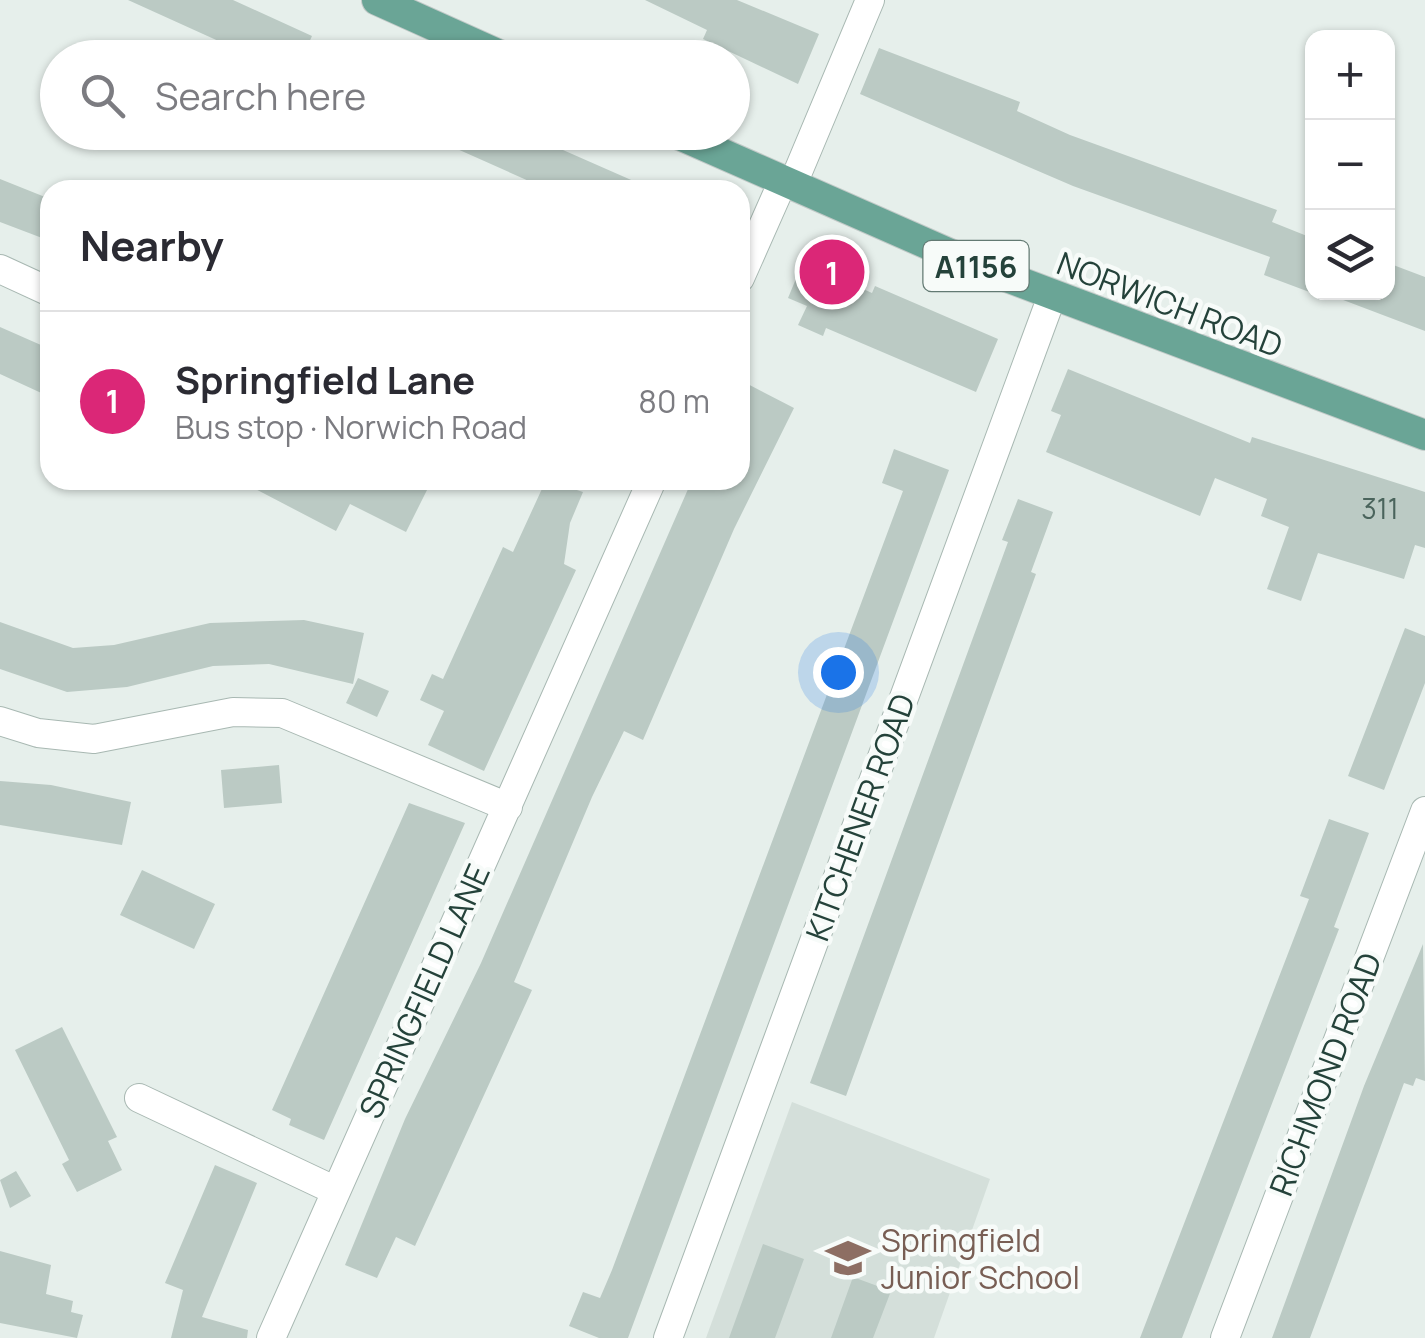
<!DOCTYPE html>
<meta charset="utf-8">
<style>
:root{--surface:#fff;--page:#f2f2f3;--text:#2b2b33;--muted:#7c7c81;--line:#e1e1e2;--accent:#db2777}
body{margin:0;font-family:Manrope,sans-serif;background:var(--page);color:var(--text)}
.controls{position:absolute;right:30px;top:30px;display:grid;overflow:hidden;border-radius:20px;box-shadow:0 2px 8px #0004}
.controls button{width:90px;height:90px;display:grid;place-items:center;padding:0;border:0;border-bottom:2px solid var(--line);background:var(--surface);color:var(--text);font:50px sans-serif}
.you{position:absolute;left:838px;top:672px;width:35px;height:35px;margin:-25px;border:8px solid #fff;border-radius:50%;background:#1a73e8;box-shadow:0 0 0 15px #1a73e833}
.badge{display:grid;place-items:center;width:65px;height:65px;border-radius:50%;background:var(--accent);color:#fff;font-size:32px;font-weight:700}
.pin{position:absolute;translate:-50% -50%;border:5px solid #fff;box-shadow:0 2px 10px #0006}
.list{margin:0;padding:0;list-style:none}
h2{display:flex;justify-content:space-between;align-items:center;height:130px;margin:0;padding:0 40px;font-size:42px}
h2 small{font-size:32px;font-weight:400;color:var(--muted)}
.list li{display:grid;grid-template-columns:65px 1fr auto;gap:30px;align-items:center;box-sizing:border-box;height:180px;padding:0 40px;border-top:2px solid var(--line)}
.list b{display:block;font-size:38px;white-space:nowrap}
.list p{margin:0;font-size:32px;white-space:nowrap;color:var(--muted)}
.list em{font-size:32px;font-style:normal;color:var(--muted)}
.icon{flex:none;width:55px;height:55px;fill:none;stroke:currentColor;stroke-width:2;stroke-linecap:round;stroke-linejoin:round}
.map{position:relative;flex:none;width:1425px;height:1338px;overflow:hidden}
.search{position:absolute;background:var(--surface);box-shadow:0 2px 8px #0004;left:40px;top:40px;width:710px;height:110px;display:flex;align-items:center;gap:25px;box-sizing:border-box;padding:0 35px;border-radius:55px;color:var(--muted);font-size:38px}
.panel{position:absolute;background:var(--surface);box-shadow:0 2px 8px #0004;left:40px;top:180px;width:710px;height:310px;border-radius:30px}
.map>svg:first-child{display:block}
.built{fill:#d4dfda}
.building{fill:#bbcac4}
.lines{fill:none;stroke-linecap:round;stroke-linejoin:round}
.minor-casing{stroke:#a8b8b2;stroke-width:30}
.primary-casing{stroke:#c2cac8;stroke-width:32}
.minor{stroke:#fff;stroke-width:28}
.primary{stroke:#6aa596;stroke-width:30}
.labels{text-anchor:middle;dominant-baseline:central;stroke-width:9;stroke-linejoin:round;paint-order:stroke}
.number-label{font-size:28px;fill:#4a645c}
.shield{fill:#f7fbf9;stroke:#637a73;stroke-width:2.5}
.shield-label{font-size:30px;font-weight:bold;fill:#24423a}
.street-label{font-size:32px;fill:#24423a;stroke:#f7fbf9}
.education-label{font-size:32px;fill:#785e54;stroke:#f7fbf9;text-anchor:start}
</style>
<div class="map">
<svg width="1425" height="1338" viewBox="0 0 1425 1338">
<rect width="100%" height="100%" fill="#e6efeb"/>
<path class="built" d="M792,1102L990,1179L934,1338H706Z"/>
<path class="building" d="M128,0H233L312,36L302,58H256Z
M645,0H737L819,34L798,84L703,39L707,30Z
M879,48L1020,102L1017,111L1070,135L1277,210L1272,222L1312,238V293L1264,275L1270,257L1073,186L860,94Z
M419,132H522L654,190H549Z
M0,179L50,199V241L0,222Z
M803,262L872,293L875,286L998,339L976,392L826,328L823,336L798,325L807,306L788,298Z
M1388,263L1425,277V331L1330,295L1388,292Z
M0,327L50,349V397L0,374Z
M1068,369L1250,443L1252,437L1425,492V548L1415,545L1404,579L1318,553L1301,601L1267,589L1289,527L1261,516L1267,499L1215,478L1200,516L1046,452L1061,415L1051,411Z
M740,380L794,408L734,529L643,740L624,731L592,797L514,982L532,990L415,1246L396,1237L377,1278L345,1265L405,1119L481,963L692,480H740Z
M894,449L949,470L628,1338H599L569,1326L583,1292L600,1298L612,1270L903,491L882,483Z
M238,480H386L398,485L402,480H432L406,532L350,504L336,531Z
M546,480L583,492L570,523L564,564L576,570L484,771L428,745L444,711L420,700L432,674L443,679L503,547L513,552Z
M1018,499L1053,512L1031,572L1036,574L846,1096L810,1083L1008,542L1002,540Z
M304,620L364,633L353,684L269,664L213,666L127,687L67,692L0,669V622L73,648L114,645L210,623Z
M1405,628L1425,636V683L1384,790L1348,776Z
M358,678L389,691L377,717L346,703Z
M279,765L282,803L224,808L221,770Z
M0,781L51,785L131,802L122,845L0,825Z
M409,803L465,823L324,1140L289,1125L291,1119L272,1110Z
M1329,819L1369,833L1334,927L1339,929L1182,1338H1140L1309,899L1300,896Z
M142,870L215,904L194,949L120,915Z
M1423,944L1425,1081L1416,1078L1413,1086L1404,1083L1310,1338H1272L1364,1086Z
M62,1027L117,1137L108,1141L122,1170L77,1192L62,1164L69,1160L15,1050Z
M215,1165L257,1183L202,1317L248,1330L247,1338H171L183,1290L165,1283Z
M16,1171L31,1196L10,1208L0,1180Z
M763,1244L804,1259L775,1338H729Z
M0,1251L51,1265L46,1294L73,1301L71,1312L83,1315L77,1338L0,1323Z
M853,1277L891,1291L873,1338H831Z"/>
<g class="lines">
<g class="minor-casing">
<path id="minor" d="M792,186L870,0
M0,269L50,292
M740,278L783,181
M0,721L38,733L94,739L233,712L282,713L508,807
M139,1098L334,1190
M271,1338L652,480
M668,1338L1052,296
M1225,1338L1425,811"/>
</g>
<g class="primary-casing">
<path id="primary" d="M377,0L506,58
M673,132L975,265L1425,435"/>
</g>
<use href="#minor" class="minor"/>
<use href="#primary" class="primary"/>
</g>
<defs>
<g id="school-bare" transform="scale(3.45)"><path d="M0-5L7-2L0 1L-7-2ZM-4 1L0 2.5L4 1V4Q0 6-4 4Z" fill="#8d6e63" stroke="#f7fbf9" stroke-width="2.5" paint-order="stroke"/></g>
</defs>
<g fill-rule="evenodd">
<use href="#school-bare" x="848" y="1258"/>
</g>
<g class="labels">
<g class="number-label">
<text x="1380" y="508">311</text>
</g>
<rect class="shield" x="923.5" y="241" width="105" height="50" rx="8"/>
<g class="shield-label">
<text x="976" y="266">A1156</text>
</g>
<g class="street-label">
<text transform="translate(1170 304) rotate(21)">NORWICH ROAD</text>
<text transform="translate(860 817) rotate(-70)">KITCHENER ROAD</text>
<text transform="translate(424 991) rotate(-66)">SPRINGFIELD LANE</text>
<text transform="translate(1325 1074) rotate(-69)">RICHMOND ROAD</text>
</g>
<g class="education-label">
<text x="881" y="1240">Springfield<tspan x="881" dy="37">Junior School</tspan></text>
</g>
</g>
</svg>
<div class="controls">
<button>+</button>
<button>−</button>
<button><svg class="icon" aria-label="layers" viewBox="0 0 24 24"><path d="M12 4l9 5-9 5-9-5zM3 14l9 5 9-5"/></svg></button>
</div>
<div class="you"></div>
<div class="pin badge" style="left:832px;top:272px">1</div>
<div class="search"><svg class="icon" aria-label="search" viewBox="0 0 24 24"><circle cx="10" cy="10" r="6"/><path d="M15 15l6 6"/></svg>Search here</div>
<section class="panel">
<h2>Nearby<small></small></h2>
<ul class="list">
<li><span class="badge">1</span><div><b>Springfield Lane</b><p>Bus stop · Norwich Road</p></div><em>80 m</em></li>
</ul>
</section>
</div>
